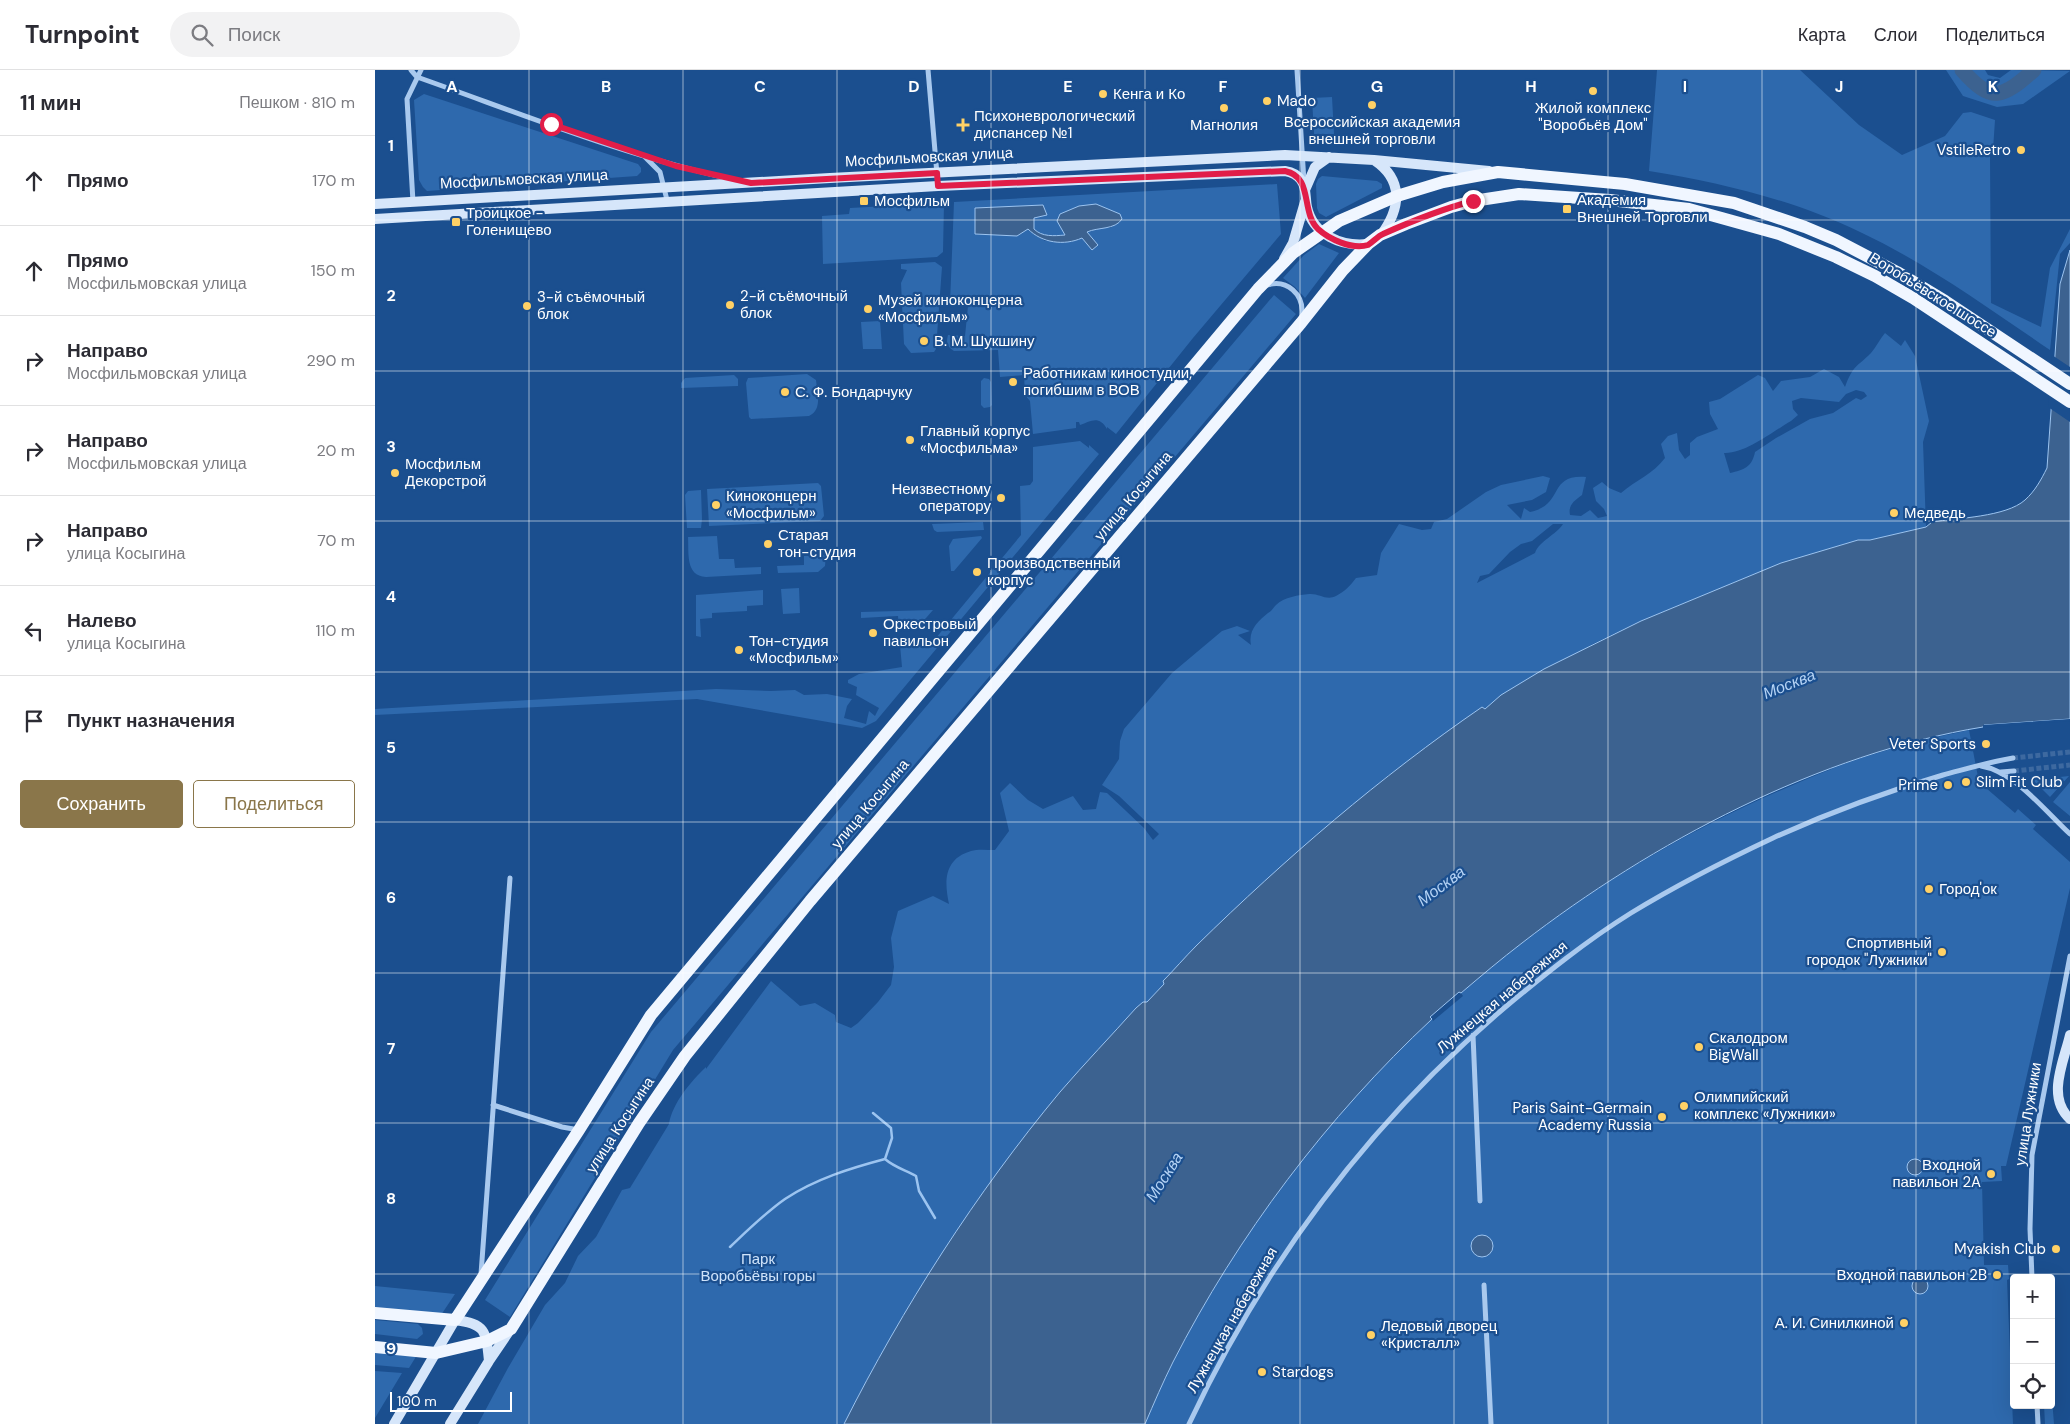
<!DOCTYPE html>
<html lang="ru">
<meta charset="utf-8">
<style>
:root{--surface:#fff;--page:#f2f2f3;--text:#2b2b33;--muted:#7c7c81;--line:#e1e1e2;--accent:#8a764a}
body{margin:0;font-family:"DM Sans",sans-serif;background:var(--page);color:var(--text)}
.controls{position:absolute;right:15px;bottom:15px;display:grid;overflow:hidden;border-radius:5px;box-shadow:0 5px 20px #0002}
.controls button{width:45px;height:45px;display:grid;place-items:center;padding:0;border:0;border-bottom:1px solid var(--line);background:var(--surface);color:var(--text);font:25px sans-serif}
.scale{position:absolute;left:15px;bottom:12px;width:122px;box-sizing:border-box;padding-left:5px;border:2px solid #fff;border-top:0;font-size:14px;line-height:18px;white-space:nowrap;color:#fff;-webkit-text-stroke:4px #1b4f8f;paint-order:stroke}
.stop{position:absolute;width:15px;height:15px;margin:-11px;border:4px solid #e11d48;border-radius:50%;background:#fff}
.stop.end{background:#e11d48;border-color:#fff;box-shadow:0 1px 5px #0008}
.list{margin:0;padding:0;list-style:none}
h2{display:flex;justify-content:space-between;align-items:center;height:65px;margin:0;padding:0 20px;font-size:21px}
h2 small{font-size:16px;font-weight:400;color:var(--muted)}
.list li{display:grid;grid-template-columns:32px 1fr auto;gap:15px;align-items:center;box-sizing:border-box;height:90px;padding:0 20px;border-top:1px solid var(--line)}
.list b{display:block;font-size:19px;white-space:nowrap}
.list p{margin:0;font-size:16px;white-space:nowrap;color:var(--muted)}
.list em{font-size:16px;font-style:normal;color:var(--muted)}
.actions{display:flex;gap:10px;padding:15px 20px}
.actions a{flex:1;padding:11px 0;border:1px solid var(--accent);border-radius:5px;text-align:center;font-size:18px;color:var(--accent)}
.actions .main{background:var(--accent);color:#fff}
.icon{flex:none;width:28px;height:28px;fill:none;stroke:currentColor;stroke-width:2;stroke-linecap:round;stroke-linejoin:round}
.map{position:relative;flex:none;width:1695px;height:1354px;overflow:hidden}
header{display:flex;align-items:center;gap:30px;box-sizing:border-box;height:70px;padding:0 25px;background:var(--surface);border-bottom:1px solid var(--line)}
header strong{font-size:24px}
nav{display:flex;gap:28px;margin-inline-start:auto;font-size:18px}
.search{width:350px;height:45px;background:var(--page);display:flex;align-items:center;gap:12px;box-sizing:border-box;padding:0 18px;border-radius:28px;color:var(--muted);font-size:19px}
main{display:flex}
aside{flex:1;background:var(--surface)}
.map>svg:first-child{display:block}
.green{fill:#2e69ad;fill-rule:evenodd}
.water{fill:#3c6290;stroke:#9cc4f0}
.pier{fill:#1b4f8f}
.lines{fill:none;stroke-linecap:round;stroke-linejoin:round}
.stream{stroke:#9cc4f0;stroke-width:2.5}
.river{stroke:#3c6290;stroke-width:15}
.minor-tunnel{stroke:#3d69a0;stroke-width:5;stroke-dasharray:5 2.5;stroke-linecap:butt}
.minor{stroke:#a9c9ee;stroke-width:5}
.secondary{stroke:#d6e6fa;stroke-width:10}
.primary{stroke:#f0f6ff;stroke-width:12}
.route{stroke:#e11d48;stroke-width:6}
.grid{fill:none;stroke:#fff;stroke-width:1;stroke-opacity:0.55}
.poi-dot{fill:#ffd166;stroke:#1b4f8f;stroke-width:2}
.labels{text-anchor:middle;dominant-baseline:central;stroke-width:4.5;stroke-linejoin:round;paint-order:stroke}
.poi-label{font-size:15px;fill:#fff;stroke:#1b4f8f;text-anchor:start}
.street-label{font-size:15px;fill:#fff;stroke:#1b4f8f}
.park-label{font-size:15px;fill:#cfe3fa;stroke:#1b4f8f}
.water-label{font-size:16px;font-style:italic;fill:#b5d3f5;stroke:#1b4f8f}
.grid-label{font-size:16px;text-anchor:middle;font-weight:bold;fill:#fff;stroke:#1b4f8f;stroke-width:4.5;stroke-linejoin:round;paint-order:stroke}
</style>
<header>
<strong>Turnpoint</strong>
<div class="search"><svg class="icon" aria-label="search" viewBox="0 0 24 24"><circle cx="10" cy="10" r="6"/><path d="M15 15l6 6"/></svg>Поиск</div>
<nav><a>Карта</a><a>Слои</a><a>Поделиться</a></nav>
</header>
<main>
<aside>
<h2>11 мин<small>Пешком · 810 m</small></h2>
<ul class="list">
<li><svg class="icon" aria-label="ahead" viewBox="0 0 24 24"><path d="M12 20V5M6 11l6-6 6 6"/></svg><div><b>Прямо</b></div><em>170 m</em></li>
<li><svg class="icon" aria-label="ahead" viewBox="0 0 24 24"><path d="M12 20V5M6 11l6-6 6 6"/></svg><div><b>Прямо</b><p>Мосфильмовская улица</p></div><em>150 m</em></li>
<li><svg class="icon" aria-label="right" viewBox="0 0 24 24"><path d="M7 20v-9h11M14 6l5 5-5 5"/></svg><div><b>Направо</b><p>Мосфильмовская улица</p></div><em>290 m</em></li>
<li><svg class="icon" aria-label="right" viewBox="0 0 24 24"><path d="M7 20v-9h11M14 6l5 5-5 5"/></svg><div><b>Направо</b><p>Мосфильмовская улица</p></div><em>20 m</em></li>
<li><svg class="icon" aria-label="right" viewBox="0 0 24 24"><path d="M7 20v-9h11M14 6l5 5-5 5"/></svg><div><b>Направо</b><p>улица Косыгина</p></div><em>70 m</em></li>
<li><svg class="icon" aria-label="left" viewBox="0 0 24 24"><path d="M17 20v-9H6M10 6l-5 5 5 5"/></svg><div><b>Налево</b><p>улица Косыгина</p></div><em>110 m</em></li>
<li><svg class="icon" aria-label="arrive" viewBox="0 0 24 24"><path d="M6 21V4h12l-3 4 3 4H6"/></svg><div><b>Пункт назначения</b></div></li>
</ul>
<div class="actions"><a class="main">Сохранить</a><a>Поделиться</a></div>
</aside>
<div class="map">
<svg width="1695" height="1354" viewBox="0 0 1695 1354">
<rect width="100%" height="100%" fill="#1b4f8f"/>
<path class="green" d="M1282,0H1425L1484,55L1527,85L1570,66L1588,43L1596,42L1620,50L1618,80L1615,86L1616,233L1666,257L1675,198L1695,159V173L1685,184L1675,280C1613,238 1553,194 1485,162C1419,130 1347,113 1274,101Z
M1571,0H1610L1613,5L1625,8L1636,0L1695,1L1648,34L1622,37L1588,26Z
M49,24L263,94L266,98V102L262,106L52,121L48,117L44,110L39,30Z
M957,27L959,64H939L937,28Z
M947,106L1002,111L1007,114V118L951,147L944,143L942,138L941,114L943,109Z
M902,114L906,164L818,268L741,364L732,357V359C724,345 716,351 705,355L704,352H701V358L658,364L655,331L650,325L649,305L625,307L623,280L579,281C572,276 571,273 573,265L590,266L593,236L575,234L579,132ZM600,139L659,148V159C661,161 662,163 665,164C680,171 728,156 745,152L735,158H722L712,162L670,171L653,159L600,164Z
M569,133L568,182L562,187L448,194L447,146L474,144L475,138Z
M944,174L964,183L930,228L920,217L908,208L929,185Z
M560,192L567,197L561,279L559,282L536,283L529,274L526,213L532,200L526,199V194Z
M899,225L921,244L298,980L135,1247L110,1230L276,962Z
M505,251L507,279H488L486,252Z
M1510,263L1526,276L1530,270L1540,286L1554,351L1548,372L1551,457L1495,470H1483L1406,493L1266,551L1218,574L1109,639L1107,637L1010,708L859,840L821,876L789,911V914L772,932L761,938C736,966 709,994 685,1023C602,1125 529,1236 469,1354H103L133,1298L170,1235L190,1213L203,1186L221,1167L247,1120L255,1118L294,1054C297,1034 316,1011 331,997V999L396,911L425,936L440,933L460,945L461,952L476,958L483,953L503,932L516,915L519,897L516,868L523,841L558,826L574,834C569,811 569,789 596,781C602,779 612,780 620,780L634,761L625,723L635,713L653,730L668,739L698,726L708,740L721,739L725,722L732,723L769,758L778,770L784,764L744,726L727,715L744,689L745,671L749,659L797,603L847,561L862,556L875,561L863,565L876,575C873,560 883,551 893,543C897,541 898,538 901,535C909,527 924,525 934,524C944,523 951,531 961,526C969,522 976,515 981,508L1002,505L1006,483L1024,454L1047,460L1056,459L1059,452L1072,449L1111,422L1126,415L1168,406L1175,408L1171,422L1157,430L1132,435L1146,449L1149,438L1155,442C1190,435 1172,404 1211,407L1207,425C1199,431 1193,435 1195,445L1206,446L1215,440L1223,448L1232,446L1229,439L1221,431L1218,418L1227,412L1234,418L1246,423C1261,410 1278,404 1290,388L1286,374L1293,366L1302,363L1304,380L1310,389L1315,385V373L1322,367L1343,359L1335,344L1334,332L1345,329L1383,305L1390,308L1398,321L1406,311L1435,307L1449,299L1464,307L1470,317C1478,295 1482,297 1496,283C1501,277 1505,269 1510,263ZM1481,320L1489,322L1492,326L1486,330L1481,328L1458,343L1435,349L1401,368L1380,382C1377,397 1369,400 1355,403L1349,383C1370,384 1397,362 1416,351L1423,345L1418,339L1417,331L1426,328L1464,332L1471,324ZM1178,454H1188C1181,465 1164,471 1160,483L1102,513L1105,506L1114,504L1135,482L1146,474L1157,471Z
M432,304L441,310C442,322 448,339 434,346L376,349L374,347L371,313L373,308Z
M359,305L363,309V316L306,318V313L310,308Z
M609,308L614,309L616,312L617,335L615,337L609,338L606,335V311Z
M705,371L714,378V375L724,384L501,651L487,658L322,629L0,645V639L341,619L396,621L420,620L429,625L452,624L477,629L472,636L469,648L491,654L494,641L500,646L504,638L481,625L482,617L473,613V610L484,604L527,597L525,575L556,574L646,465L645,416L655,415L658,411V377Z
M443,413L446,416L449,446L445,451L334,456L332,419Z
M326,420L327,449L326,458H312L310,425L313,421Z
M608,452L609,460L562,462L559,460L557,454Z
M342,466L344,489H359L360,498L386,497V504L331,507C310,506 314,482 313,467Z
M606,466L607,468L579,501H576L574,476L578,469Z
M451,485L450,496L443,502L403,503L402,496L429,495V486Z
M424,518L425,543L408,544L406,519Z
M388,520V535L372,536V541L337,543V548L325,549L326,567L321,566V525Z
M558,540L544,556L524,557L523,546L486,548V542Z
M1594,660L1604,712L1640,743L1643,739L1661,755L1658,759L1695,792V818L1631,1096H1626L1627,1111L1607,1112L1609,1195H1633L1634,1209L1632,1210L1638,1354H770C779,1333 788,1312 798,1292C863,1165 952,1047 1057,949L1058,951L1088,926L1086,923C1106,906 1126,889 1147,873C1230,809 1321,756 1418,715C1444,704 1471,692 1499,684C1530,674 1562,667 1594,660Z
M1694,706L1675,727L1658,710Z
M1695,712V746L1678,732Z
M0,1216L80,1224L66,1245L0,1238Z
M0,1250L43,1254L47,1258L48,1264L42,1269L0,1264Z
M0,1281L42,1285L34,1298L0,1295Z
M0,1301L27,1303L0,1348Z
M1676,1315L1679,1354H1670L1669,1335H1676Z"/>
<path class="water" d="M721,134L745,144L747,149C740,160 723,157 712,162L723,175L717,180L707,168C689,176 667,173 653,159L642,166L600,164V138L668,135L672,145L659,148V159C667,167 679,166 690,165L682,151L685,144L704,136Z
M1695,180V649L1609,655L1608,657C1446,683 1276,773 1147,873C1126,889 1106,906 1086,923L1084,922L1055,947L1057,949C952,1047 863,1165 798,1292C788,1312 779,1333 770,1354H469C528,1237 601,1123 685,1022C710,993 736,966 761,938L768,932H772L789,914L788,911C799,900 810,887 822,875C911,788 1005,707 1107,637L1110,639L1126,625L1169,599L1266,551L1406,493L1483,470H1495L1551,457L1557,452C1582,448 1631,447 1650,430C1660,421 1666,410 1672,398L1685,214Z
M1532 1097a8 8 0 1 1 16 0a8 8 0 1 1-16 0Z
M1096 1176a11 11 0 1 1 22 0a11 11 0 1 1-22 0Z
M1537 1216a8 8 0 1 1 16 0a8 8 0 1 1-16 0Z"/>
<path class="pier" d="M1677,285L1695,297V352L1673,337Z
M1695,649V651L1611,658L1609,659L1608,657V655Z"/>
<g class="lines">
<path class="stream" d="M498,1043L516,1058L517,1068L510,1089C519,1097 530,1100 541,1106L544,1121L560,1148
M355,1177C373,1160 390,1143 410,1129C440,1109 476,1098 510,1089"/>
<path class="river" d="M1587,0C1617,34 1627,28 1659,0"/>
<path class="minor-tunnel" d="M1638,688L1695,682
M1639,701L1695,695"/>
<path class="minor" d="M36,0L42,7C147,44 252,87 361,110
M553,0L563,116
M922,0L929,112
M270,87L285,102L292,130
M38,132L32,29L46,0
M892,215C912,209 929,224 927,245
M1606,696C1639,701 1671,742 1695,764
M1626,702L1639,701
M1098,965L1105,1131
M118,1035L187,1057L204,1060
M106,1204L135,808
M1657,1208L1655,1159L1657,1085L1695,886
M1109,1215L1116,1354
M1662,1335L1663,1354
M814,1354C890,1192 992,1055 1128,939C1169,905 1211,871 1256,843C1302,815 1349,791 1398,768C1453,743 1510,722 1568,705C1591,699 1614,692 1638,688"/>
<path class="secondary" d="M999,90C1029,110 1026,138 1006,165
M930,120L940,97L954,87
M0,134L455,108L910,85L999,90L1114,101
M0,149L563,116L910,101C916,102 922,104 926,110C932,118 930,128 932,137C938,165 967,177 993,174
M909,189L918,173L930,132
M1695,965C1689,991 1671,1027 1695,1049
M19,1354L80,1250C111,1254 111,1261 114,1291
M75,1354L114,1291L135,1260"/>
<path class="primary" d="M0,1243L80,1250L204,1060L276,945L883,219L918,183L964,151L1022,126L1068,112L1123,102L1250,114L1359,133L1430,157L1461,170L1522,202L1570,231L1695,314
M0,1277L61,1283L112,1271L136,1259L264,1053L310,986L435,831L926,253L968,200L993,174L1005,165L1031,154L1076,137L1098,131L1144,124L1235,130L1314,139L1404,164L1461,187L1500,206L1538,228L1695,332"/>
</g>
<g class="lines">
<path class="route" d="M176,54L301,96L376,113L562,103L563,116L910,101C939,107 925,141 943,159C954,169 977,180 993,175C998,172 1003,166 1008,164C1037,151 1067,139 1098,131"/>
</g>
<path class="grid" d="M154,0V1354M308,0V1354M462,0V1354M616,0V1354M770,0V1354M925,0V1354M1079,0V1354M1233,0V1354M1387,0V1354M1541,0V1354M0,150H1695M0,301H1695M0,451H1695M0,602H1695M0,752H1695M0,903H1695M0,1053H1695M0,1204H1695"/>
<g class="poi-dot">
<circle cx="1218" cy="21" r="5"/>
<circle cx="728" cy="24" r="5"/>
<circle cx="892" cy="31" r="5"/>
<circle cx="997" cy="35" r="5"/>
<circle cx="849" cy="38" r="5"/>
<path d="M585.5 47.5h5v5h5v5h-5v5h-5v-5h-5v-5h5z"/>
<circle cx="1646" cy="80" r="5"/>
<rect x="484" y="126" width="10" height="10" rx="2.5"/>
<rect x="1187" y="134" width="10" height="10" rx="2.5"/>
<rect x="76" y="147" width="10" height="10" rx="2.5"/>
<circle cx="355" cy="235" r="5"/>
<circle cx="152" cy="236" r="5"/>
<circle cx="493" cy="239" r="5"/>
<circle cx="549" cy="271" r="5"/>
<circle cx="638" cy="312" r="5"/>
<circle cx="410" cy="322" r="5"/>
<circle cx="535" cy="370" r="5"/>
<circle cx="20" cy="403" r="5"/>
<circle cx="626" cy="428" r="5"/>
<circle cx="341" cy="435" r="5"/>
<circle cx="1519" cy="443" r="5"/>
<circle cx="393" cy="474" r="5"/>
<circle cx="602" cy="502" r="5"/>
<circle cx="498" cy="563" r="5"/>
<circle cx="364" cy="580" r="5"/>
<circle cx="1611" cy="674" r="5"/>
<circle cx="1591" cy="712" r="5"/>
<circle cx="1573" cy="715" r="5"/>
<circle cx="1554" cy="819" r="5"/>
<circle cx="1567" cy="882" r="5"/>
<circle cx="1324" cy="977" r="5"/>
<circle cx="1309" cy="1036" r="5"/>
<circle cx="1287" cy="1047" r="5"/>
<circle cx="1616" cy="1104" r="5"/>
<circle cx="1681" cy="1179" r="5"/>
<circle cx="1622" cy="1205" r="5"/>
<circle cx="1529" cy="1253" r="5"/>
<circle cx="996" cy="1265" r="5"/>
<circle cx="887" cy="1302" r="5"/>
</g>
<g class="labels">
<g class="poi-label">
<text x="738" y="24">Кенга и Ко</text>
<text x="902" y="31">Mado</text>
<text x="1218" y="38" text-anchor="middle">Жилой комплекс<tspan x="1218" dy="17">"Воробьёв Дом"</tspan></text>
<text x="599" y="46">Психоневрологический<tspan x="599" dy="17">диспансер №1</tspan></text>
<text x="997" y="52" text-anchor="middle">Всероссийская академия<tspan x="997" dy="17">внешней торговли</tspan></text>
<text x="849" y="55" text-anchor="middle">Магнолия</text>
<text x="1636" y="80" text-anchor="end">VstileRetro</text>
<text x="1202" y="130">Академия<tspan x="1202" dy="17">Внешней Торговли</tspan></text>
<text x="499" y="131">Мосфильм</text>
<text x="91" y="143">Троицкое -<tspan x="91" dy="17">Голенищево</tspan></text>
<text x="365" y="226">2-й съёмочный<tspan x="365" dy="17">блок</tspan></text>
<text x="162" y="227">3-й съёмочный<tspan x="162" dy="17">блок</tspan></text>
<text x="503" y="230">Музей киноконцерна<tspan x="503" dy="17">«Мосфильм»</tspan></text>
<text x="559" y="271">В. М. Шукшину</text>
<text x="648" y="303">Работникам киностудии,<tspan x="648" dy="17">погибшим в ВОВ</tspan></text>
<text x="420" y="322">С. Ф. Бондарчуку</text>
<text x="545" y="361">Главный корпус<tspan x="545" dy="17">«Мосфильма»</tspan></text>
<text x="30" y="394">Мосфильм<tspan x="30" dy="17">Декорстрой</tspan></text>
<text x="616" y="419" text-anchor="end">Неизвестному<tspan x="616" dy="17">оператору</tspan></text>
<text x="351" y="426">Киноконцерн<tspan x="351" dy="17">«Мосфильм»</tspan></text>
<text x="1529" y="443">Медведь</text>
<text x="403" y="465">Старая<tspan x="403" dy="17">тон-студия</tspan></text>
<text x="612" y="493">Производственный<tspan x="612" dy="17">корпус</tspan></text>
<text x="508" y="554">Оркестровый<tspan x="508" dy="17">павильон</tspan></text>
<text x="374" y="571">Тон-студия<tspan x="374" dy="17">«Мосфильм»</tspan></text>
<text x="1601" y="674" text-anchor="end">Veter Sports</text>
<text x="1601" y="712">Slim Fit Club</text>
<text x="1563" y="715" text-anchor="end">Prime</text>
<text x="1564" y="819">Город'ок</text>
<text x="1557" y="873" text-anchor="end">Спортивный<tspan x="1557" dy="17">городок "Лужники"</tspan></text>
<text x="1334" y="968">Скалодром<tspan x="1334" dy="17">BigWall</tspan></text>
<text x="1319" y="1027">Олимпийский<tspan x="1319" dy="17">комплекс «Лужники»</tspan></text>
<text x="1277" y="1038" text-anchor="end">Paris Saint-Germain<tspan x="1277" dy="17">Academy Russia</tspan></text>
<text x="1606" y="1095" text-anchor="end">Входной<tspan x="1606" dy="17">павильон 2A</tspan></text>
<text x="1671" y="1179" text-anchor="end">Myakish Club</text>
<text x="1612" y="1205" text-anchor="end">Входной павильон 2B</text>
<text x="1519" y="1253" text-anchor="end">А. И. Синилкиной</text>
<text x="1006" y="1256">Ледовый дворец<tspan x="1006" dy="17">«Кристалл»</tspan></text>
<text x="897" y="1302">Stardogs</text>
</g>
<g class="street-label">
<text transform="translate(554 87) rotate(-3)">Мосфильмовская улица</text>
<text transform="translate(149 109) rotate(-3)">Мосфильмовская улица</text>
<text transform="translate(1558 225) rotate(32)">Воробьёвское шоссе</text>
<text transform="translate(758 426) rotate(-50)">улица Косыгина</text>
<text transform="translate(495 734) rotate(-50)">улица Косыгина</text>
<text transform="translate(1127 927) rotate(-40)">Лужнецкая набережная</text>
<text transform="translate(1653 1044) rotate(-81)">улица Лужники</text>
<text transform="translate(245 1055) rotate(-57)">улица Косыгина</text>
<text transform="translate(857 1250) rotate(-60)">Лужнецкая набережная</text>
</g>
<g class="park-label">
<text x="383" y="1189">Парк<tspan x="383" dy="17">Воробьёвы горы</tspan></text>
</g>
<g class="water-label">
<text transform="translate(1414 614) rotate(-22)">Москва</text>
<text transform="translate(1066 816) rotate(-37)">Москва</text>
<text transform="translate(789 1107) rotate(-58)">Москва</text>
</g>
</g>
<g class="grid-label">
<text x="77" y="22">A</text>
<text x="231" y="22">B</text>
<text x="385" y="22">C</text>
<text x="539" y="22">D</text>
<text x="693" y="22">E</text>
<text x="848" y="22">F</text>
<text x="1002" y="22">G</text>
<text x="1156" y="22">H</text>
<text x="1310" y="22">I</text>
<text x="1464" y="22">J</text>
<text x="1618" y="22">K</text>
<text x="16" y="81">1</text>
<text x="16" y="231">2</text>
<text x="16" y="382">3</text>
<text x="16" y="532">4</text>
<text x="16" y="683">5</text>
<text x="16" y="833">6</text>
<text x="16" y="984">7</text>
<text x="16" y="1134">8</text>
<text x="16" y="1284">9</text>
</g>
</svg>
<div class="controls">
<button>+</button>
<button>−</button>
<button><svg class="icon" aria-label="locate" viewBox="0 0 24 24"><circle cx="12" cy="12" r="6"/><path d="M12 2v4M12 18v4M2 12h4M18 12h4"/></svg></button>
</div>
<div class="scale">100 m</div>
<div class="stop" style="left:176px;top:54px"></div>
<div class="stop end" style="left:1098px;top:131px"></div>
</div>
</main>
